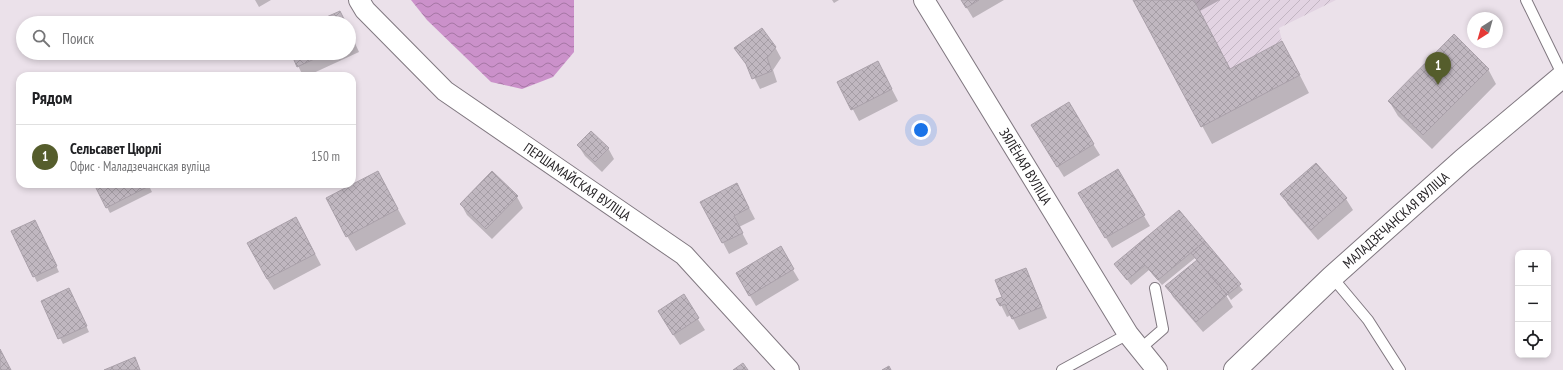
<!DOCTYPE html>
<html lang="ru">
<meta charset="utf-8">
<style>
:root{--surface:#fff;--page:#f6f6f6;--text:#202124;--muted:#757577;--line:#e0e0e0;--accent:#555d2c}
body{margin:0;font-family:"PT Sans Narrow",sans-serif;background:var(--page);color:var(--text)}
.controls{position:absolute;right:12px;bottom:12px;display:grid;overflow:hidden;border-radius:8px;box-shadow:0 2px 6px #0003}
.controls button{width:36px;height:36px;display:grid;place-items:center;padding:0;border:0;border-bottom:1px solid var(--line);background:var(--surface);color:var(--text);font:20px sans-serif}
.compass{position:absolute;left:1467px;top:12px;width:36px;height:36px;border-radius:50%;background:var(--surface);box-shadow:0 2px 6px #0003;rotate:217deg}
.you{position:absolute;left:921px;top:130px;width:14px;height:14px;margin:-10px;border:3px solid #fff;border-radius:50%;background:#1a73e8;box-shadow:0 0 0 6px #1a73e833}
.badge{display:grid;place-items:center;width:26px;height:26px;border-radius:50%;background:var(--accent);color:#fff;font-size:13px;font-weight:700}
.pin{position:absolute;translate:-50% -33px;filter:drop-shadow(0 1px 2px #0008)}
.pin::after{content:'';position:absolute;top:21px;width:14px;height:12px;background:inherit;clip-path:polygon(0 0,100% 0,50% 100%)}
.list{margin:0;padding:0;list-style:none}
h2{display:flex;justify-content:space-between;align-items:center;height:52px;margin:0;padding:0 16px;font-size:17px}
h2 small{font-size:13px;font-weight:400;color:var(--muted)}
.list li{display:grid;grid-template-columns:26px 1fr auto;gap:12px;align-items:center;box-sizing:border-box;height:64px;padding:0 16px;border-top:1px solid var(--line)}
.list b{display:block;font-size:15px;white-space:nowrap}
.list p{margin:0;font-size:13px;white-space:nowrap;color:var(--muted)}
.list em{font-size:13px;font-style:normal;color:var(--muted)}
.icon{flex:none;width:22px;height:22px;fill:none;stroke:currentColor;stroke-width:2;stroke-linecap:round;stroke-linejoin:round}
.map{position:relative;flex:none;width:1563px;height:370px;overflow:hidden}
.search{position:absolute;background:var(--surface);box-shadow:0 2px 6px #0003;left:16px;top:16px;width:340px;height:44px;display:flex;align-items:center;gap:10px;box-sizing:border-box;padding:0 14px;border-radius:22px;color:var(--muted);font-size:15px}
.panel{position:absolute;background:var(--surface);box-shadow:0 2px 6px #0003;left:16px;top:72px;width:340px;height:116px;border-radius:12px}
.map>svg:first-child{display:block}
.industrial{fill:url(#industrial-furrows)}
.water{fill:url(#water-waves)}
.shadow{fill:#0003}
.building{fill:url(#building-cross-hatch);stroke:#aaa1aa}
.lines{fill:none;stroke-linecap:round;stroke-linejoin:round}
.service-casing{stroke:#807880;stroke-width:12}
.minor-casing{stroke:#807880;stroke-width:22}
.primary-casing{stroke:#807880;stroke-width:24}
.service{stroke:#fff;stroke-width:10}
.minor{stroke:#fff;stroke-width:20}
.primary{stroke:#fff;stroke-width:22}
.labels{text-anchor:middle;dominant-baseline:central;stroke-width:4;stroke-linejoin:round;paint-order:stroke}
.street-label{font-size:14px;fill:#272427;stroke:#fff}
</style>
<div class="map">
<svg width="1563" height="370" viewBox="0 0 1563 370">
<defs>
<pattern id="industrial-furrows" width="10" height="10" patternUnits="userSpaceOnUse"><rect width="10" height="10" fill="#e2d3e2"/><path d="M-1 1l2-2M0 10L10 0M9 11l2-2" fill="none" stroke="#c2b5c2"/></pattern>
<pattern id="water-waves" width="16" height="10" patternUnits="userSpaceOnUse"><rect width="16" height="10" fill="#cb91ca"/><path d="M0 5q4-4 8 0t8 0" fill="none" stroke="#a576a4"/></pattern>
<pattern id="building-cross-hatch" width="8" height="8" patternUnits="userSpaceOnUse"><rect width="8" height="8" fill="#c0b7c0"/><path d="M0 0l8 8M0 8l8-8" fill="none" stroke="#a59da5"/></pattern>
</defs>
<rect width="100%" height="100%" fill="#ebe1ea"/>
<path class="industrial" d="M1133,0H1336L1279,28L1282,41L1300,75L1201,127Z"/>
<path class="water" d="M411,0H574V52L553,77L522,89L491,82L427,20Z"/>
<path class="shadow" d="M255,0H271L259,7Z
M832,0H839L834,3Z
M962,0H1004L973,18Z
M1134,0H1220L1200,11L1231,70L1292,60L1309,93L1212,144Z
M349,30L359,52L307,76H303L292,53H349Z
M775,47L781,58L773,70L777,82L760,89L750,69L736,48Z
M1488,69L1496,84L1432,149L1398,116L1389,101Z
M884,74L898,101L859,121L839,83Z
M1068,104L1100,155L1064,177L1039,137Z
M578,145L608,148L614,159L602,172L585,156Z
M1316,164L1346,199L1353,210L1318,240L1288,205L1282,194Z
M1117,171L1150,226L1112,248L1079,193Z
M95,184H148L152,192L110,213Z
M386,187L406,224L356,251L347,236Z
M743,196L755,219L739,227L748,244L729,254L702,202Z
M517,197L523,208L492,239L467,215L461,204Z
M1178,212L1243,290L1231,300L1225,291L1224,292L1233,307L1203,332L1173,297L1167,286L1197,261L1195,258L1162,285L1149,270L1131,285L1115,264Z
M38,227L59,272L37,282L12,231Z
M302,229L321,265L274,290L267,279Z
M780,248L799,280L756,306L737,274Z
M1025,269L1031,280L1047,318L1019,330L1011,315L1007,317L998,299L1003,297Z
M72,295L89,332L63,344L42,302Z
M683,296L705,330L680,345L665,322Z"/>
<path class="building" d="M961,0H979L966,8Z
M1133,0H1194L1230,69L1282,41L1300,75L1201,127Z
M340,11L346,23H313Z
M762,28L776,47L767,58L772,71L752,79L746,64L734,48Z
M349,30L354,41L349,43Z
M1454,34L1489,69L1423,135L1388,101Z
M291,53H327L297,67Z
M878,61L892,89L851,110L837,82Z
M1069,102L1094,144L1057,167L1031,125Z
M591,131L609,148L595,162L577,145Z
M1316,163L1347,198L1311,230L1280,194Z
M1118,169L1145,215L1105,238L1078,193Z
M378,171L398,209L346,237L326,198Z
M492,171L518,196L486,229L460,204Z
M737,183L749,208L734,216L743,233L722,243L700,202Z
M94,184H148L149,186L106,208Z
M1179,210L1205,241L1158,280L1145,265L1127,280L1114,264Z
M296,217L315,254L267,279L247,243Z
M35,220L57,266L33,277L11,231Z
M1205,241L1241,284L1227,295L1191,253Z
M781,246L794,269L749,296L736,273Z
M1197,260L1227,295L1196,322L1165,286Z
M1026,268L1042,307L1012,319L1005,304L1000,306L996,299L1002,297L995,280Z
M69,288L87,326L58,339L41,301Z
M684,294L699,318L673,335L658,311Z
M0,349L11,370H0Z
M135,357L140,370H104Z
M743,363L748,370H733Z
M889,366L891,370H882Z"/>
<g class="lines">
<g class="service-casing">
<path id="service" d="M1526,0L1563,76
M1332,277L1368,320L1400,370
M1140,349L1163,329L1155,288
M1062,370L1128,334"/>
</g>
<g class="minor-casing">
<g id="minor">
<path id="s1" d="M359,0L365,10L445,91L684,255L789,370"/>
<path id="s2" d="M924,0L1128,334L1157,370"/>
</g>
</g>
<g class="primary-casing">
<g id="primary">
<path id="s3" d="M1235,370L1332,277L1463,160L1563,76"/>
</g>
</g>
<use href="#service" class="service"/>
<use href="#minor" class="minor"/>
<use href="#primary" class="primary"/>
</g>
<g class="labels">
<g class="street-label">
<text stroke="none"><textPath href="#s2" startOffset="195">ЗЯЛЁНАЯ ВУЛІЦА</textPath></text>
<text stroke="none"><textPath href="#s1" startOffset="286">ПЕРШАМАЙСКАЯ ВУЛІЦА</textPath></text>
<text stroke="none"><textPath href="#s3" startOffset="220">МАЛАДЗЕЧАНСКАЯ ВУЛІЦА</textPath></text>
</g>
</g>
</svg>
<div class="controls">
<button>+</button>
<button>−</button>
<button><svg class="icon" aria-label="locate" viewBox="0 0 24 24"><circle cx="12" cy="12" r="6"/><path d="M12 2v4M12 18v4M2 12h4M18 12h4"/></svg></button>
</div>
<svg class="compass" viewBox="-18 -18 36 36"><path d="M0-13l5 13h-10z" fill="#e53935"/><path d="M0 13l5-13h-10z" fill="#757577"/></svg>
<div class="you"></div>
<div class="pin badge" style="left:1438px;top:85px">1</div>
<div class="search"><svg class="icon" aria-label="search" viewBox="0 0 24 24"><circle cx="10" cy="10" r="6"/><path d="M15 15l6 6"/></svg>Поиск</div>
<section class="panel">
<h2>Рядом<small></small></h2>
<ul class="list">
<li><span class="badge">1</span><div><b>Сельсавет Цюрлі</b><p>Офис · Маладзечанская вуліца</p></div><em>150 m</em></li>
</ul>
</section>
</div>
